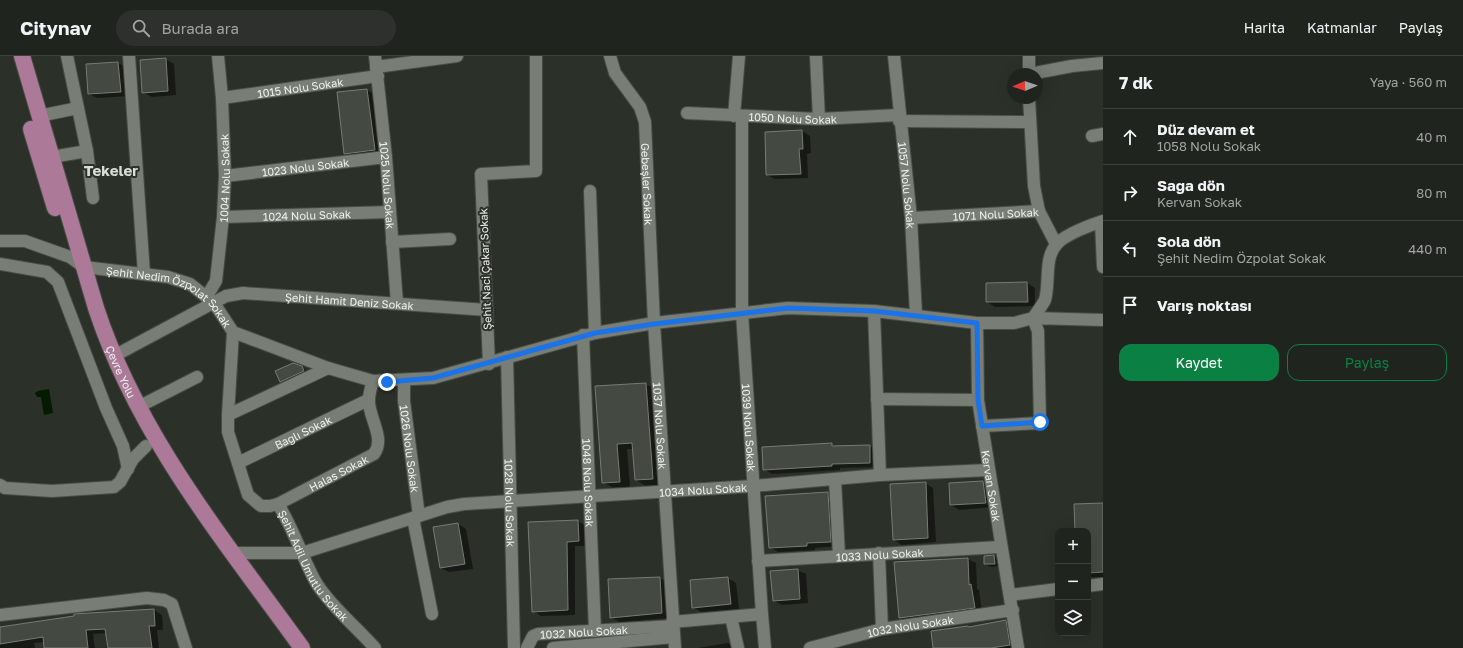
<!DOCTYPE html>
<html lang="tr">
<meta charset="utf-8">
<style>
:root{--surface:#20241f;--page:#2d302c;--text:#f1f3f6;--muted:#a2a4a4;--line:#3d413d;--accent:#0b8043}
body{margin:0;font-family:"Golos Text",sans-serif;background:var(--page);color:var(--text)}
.controls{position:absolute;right:12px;bottom:12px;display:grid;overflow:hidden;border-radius:8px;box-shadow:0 4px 16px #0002}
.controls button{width:36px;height:36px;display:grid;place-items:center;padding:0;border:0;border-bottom:1px solid var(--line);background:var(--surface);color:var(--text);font:20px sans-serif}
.compass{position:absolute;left:1007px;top:12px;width:36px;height:36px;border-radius:50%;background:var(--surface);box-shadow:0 4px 16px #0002;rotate:268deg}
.stop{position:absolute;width:12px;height:12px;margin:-9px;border:3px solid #1a73e8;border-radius:50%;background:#fff}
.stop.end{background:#1a73e8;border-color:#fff;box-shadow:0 1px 4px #0008}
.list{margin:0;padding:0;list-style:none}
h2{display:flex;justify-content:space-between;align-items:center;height:52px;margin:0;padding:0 16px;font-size:17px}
h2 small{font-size:13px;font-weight:400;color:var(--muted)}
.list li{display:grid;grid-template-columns:26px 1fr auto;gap:12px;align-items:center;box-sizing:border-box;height:56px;padding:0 16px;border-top:1px solid var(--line)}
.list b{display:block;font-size:15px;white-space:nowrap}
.list p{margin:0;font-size:13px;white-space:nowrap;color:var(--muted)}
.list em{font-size:13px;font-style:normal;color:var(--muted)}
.actions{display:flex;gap:8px;padding:12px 16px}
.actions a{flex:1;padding:9px 0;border:1px solid var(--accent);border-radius:12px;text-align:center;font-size:14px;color:var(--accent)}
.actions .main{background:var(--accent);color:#fff}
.icon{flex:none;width:22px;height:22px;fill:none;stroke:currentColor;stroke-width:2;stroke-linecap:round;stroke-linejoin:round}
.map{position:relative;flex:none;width:1103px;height:592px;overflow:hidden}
header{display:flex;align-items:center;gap:24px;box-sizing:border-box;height:56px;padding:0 20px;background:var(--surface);border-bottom:1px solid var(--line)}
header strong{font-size:19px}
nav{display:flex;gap:22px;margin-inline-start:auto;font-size:14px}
.search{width:280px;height:36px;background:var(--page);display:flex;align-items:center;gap:10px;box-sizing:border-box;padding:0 14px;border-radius:22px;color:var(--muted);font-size:15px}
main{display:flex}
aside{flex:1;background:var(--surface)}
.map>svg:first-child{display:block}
.water{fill:#031b00}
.shadow{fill:#0007}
.building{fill:#444a42;stroke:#767c75}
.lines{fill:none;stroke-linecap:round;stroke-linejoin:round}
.minor-casing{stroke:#484c47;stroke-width:14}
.major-casing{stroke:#484c47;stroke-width:18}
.minor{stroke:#787e76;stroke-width:12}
.major{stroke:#ac7a98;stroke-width:16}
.route{stroke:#1a73e8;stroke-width:5}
.labels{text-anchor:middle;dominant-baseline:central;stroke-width:4;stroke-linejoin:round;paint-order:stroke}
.street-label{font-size:11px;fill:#eef1ed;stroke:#2b3029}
.district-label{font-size:15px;font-weight:bold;fill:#d7ded6;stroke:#2b3029}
</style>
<header>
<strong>Citynav</strong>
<div class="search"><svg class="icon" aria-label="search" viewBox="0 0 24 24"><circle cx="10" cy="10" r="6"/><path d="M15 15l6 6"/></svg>Burada ara</div>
<nav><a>Harita</a><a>Katmanlar</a><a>Paylaş</a></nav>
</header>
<main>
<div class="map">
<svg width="1103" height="592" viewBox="0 0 1103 592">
<rect width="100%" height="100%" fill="#2b3029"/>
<path class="water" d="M49,333L53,357L44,359L41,341H37L35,337L38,335Z"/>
<path class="shadow" d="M165,3L174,8L176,39L152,41L143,36Z
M118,7L126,11L129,40L97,42L89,38Z
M366,34L375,38L383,99L353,102L345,97Z
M802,75L810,80L811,97L807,98L808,122L775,123L767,119L766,77Z
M1027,227L1035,232V250L995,251L987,246Z
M301,311L313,318L292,332L281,325Z
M645,328L656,333L662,428L646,430L636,424L634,393H627L630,431L613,432L603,426L596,331Z
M831,388L835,390H870L878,395V411L840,412V414L772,418L764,413Z
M983,426L991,431L993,451L959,454L951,449L950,428Z
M925,427L933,432L936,486L902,489L894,484Z
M828,437L836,442L839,490L815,492V494L778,496L770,491Z
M1103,448V521H1088V475H1076Z
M578,465L586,470L587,490H575V559L541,560L533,555L529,467Z
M458,468L466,473L473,513L449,516L441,512Z
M994,500L999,503L1000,510L991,511L985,508V501Z
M968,503L976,507L977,533L979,534L982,556L908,566L900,561Z
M797,514L806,518L808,547L782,549L774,545Z
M660,522L668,527L670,562L619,566L611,561Z
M728,522L736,527L739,553L701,556L693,551L691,525Z
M154,554L162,559L163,574H157L159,592H109L107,577L93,578L95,592H45L44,586L34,587L35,592H0V572Z
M1006,565L1014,570L1018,592H935L970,572Z
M728,587L736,592H698Z"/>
<path class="building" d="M166,2L168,35L142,37L140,4Z
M118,6L121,36L88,38L86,8Z
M367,33L375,94L344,98L337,36Z
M802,74L803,93H799L801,118L766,119L765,76Z
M1027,226L1028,246H986V227Z
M293,307L302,310L304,315L280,326L275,315Z
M646,327L653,423L635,424L632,387L617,388L620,426L602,427L595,330Z
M832,387V390L870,389V407L832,408V410L763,414L762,391Z
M983,425L986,447L950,449L949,427Z
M926,426L928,482L893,484L890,428Z
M828,436L831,486L807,487V490L769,492L765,440Z
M1103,447V516L1088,517V475H1075L1074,448Z
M578,464L579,485L567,486L568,554L532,556L528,466Z
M458,467L465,508L440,512L433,471Z
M994,499L995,508H984V500Z
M968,502L969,529L971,528L975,552L899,562L894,506Z
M798,513L800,543L773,545L770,515Z
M660,521L662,557L610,562L608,523Z
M728,521L731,548L692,552L690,524Z
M154,553L155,570H149L152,592H108L105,573L86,574L88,592H44L43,581L0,588V571L74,560V558Z
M1006,564L1010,589L991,592H933L931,575L968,570L969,571Z"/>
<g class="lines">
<g class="minor-casing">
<g id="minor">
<path d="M67,0L87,95L93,142"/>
<path d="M129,0L144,218"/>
<path id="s1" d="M375,0L386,101L397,247"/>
<path id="s2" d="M610,0L615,17L640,51L645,66L654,267L675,592"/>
<path d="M816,0L819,63"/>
<path id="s3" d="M894,0L911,162L916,259"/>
<path d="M376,11L457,0"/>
<path d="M1029,18V0"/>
<path d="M1030,18L1072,10L1103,7"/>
<path id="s4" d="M222,42L378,20"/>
<path d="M1029,42L1034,130L1039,155"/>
<path id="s5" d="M687,57L819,63L899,59"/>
<path d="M39,60L78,52"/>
<path d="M734,60L739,0"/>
<path id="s6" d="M742,60V257L762,558"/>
<path d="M899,65L1030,66"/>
<path d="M1092,80L1103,78"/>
<path d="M52,101L87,95"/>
<path id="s7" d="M225,120L386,101"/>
<path d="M590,135L595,277"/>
<path id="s8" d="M223,161L390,156"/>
<path id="s9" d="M911,162L1039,155L1056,188"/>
<path d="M1101,166L1103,211"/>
<path id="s10" d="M0,185H25L70,201L84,211L168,221L190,228L214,247L233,276L328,312L373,325L433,322L595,277L654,267L788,252L874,255L977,267H1014L1033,262C1037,256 1042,250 1045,244C1050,227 1044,203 1056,189C1064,179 1091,169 1103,165"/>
<path d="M392,186L450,183"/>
<path d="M0,208L47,216L58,226L106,352L123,390L128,413"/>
<path id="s11" d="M207,240L216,225L223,161L225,120L222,42L218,0"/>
<path d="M874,255L880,419"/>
<path id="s12" d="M977,267L978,344L1018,592"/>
<path id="s13" d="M233,276L228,359V376L248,439L261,450H270L278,448C293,472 301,498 314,523C325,544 358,573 375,592"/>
<path id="s14" d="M583,279L595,575"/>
<path id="s15" d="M114,300L226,240L243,237L487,254"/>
<path id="s16" d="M507,301L514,592"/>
<path d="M489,308L481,118L536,115V0"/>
<path id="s17" d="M404,325V345L419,460"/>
<path d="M877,343L978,344"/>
<path d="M138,351L197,321"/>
<path d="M228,359L328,312"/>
<path d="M982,370L1040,367L1038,275L1033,262L1103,264"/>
<path id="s18" d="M238,407L368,344"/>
<path d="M835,423L839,499"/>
<path d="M0,429L5,432L52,435L114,431L120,426L133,403L146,390"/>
<path id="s19" d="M278,448L374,398C386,382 368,361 369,344C369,337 371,331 373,325"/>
<path d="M413,462L432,558"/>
<path id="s20" d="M234,497H302L447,451L464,448L753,430L880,419L989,414"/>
<path d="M879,497L882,573"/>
<path id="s21" d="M758,505L1000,491"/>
<path d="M1088,530L1103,528"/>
<path d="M1010,539L1058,533"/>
<path d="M0,559L147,542L164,544L172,548L186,592"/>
<path d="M731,561L738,592"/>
<path d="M672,566L762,558L765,592"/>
<path id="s22" d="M527,592L533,580L538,578L673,570"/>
<path d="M553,592L674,581"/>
<path id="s23" d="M810,592L882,573L1013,554"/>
</g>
</g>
<g class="major-casing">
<g id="major">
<path id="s24" d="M22,0L96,252C138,380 224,484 302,592"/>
<path d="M31,73L55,152"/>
</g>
</g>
<use href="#minor" class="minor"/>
<use href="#major" class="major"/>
</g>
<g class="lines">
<path class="route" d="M387,326L433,322L595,277L654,268L788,252L874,255L977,267L978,344L982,370L1040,366"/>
</g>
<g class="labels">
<g class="street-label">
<text stroke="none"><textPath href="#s4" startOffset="79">1015 Nolu Sokak</textPath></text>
<text stroke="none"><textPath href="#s5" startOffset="106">1050 Nolu Sokak</textPath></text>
<text stroke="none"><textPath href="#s7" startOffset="81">1023 Nolu Sokak</textPath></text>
<text stroke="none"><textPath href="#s11" startOffset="121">1004 Nolu Sokak</textPath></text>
<text stroke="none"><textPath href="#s1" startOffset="130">1025 Nolu Sokak</textPath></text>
<text stroke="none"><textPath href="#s2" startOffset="138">Gebeşler Sokak</textPath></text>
<text stroke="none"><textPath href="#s3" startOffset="130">1057 Nolu Sokak</textPath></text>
<text stroke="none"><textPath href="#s8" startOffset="84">1024 Nolu Sokak</textPath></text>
<text stroke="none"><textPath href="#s9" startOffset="85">1071 Nolu Sokak</textPath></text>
<text transform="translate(485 213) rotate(-92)">Şehit Naci Çakar Sokak</text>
<text stroke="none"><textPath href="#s10" startOffset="184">Şehit Nedim Özpolat Sokak</textPath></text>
<text stroke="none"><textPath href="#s15" startOffset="251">Şehit Hamit Deniz Sokak</textPath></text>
<text stroke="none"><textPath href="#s24" startOffset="331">Çevre Yolu</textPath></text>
<text stroke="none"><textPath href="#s2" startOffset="380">1037 Nolu Sokak</textPath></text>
<text stroke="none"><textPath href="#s6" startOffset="312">1039 Nolu Sokak</textPath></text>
<text stroke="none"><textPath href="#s18" startOffset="72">Bağlı Sokak</textPath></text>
<text stroke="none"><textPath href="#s17" startOffset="68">1026 Nolu Sokak</textPath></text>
<text stroke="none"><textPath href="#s19" startOffset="68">Halas Sokak</textPath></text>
<text stroke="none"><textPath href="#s14" startOffset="148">1048 Nolu Sokak</textPath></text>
<text stroke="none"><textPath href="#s12" startOffset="164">Kervan Sokak</textPath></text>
<text stroke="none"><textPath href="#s20" startOffset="477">1034 Nolu Sokak</textPath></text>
<text stroke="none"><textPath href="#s16" startOffset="146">1028 Nolu Sokak</textPath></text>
<text stroke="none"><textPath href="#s21" startOffset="122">1033 Nolu Sokak</textPath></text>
<text stroke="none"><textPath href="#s13" startOffset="272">Şehit Adil Umutlu Sokak</textPath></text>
<text stroke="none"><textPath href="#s23" startOffset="103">1032 Nolu Sokak</textPath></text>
<text stroke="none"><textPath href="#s22" startOffset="65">1032 Nolu Sokak</textPath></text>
</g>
<g class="district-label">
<text x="111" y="114">Tekeler</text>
</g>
</g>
</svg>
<div class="controls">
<button>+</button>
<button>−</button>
<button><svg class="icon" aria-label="layers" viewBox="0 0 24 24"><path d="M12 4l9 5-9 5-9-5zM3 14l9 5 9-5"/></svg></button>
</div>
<svg class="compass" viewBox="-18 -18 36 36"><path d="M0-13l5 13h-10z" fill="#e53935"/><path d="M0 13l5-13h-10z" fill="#a2a4a4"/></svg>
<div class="stop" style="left:1040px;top:366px"></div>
<div class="stop end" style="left:387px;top:326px"></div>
</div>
<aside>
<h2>7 dk<small>Yaya · 560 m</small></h2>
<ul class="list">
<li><svg class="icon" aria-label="ahead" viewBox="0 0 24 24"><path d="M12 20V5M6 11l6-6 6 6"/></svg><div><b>Düz devam et</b><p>1058 Nolu Sokak</p></div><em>40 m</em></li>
<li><svg class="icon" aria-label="right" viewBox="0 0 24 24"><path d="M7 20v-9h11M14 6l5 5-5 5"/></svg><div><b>Sağa dön</b><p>Kervan Sokak</p></div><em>80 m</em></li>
<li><svg class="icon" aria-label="left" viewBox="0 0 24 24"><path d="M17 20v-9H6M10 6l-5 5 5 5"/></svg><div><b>Sola dön</b><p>Şehit Nedim Özpolat Sokak</p></div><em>440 m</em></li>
<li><svg class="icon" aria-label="arrive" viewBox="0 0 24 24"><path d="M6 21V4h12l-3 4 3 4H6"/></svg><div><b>Varış noktası</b></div></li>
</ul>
<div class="actions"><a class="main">Kaydet</a><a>Paylaş</a></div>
</aside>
</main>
